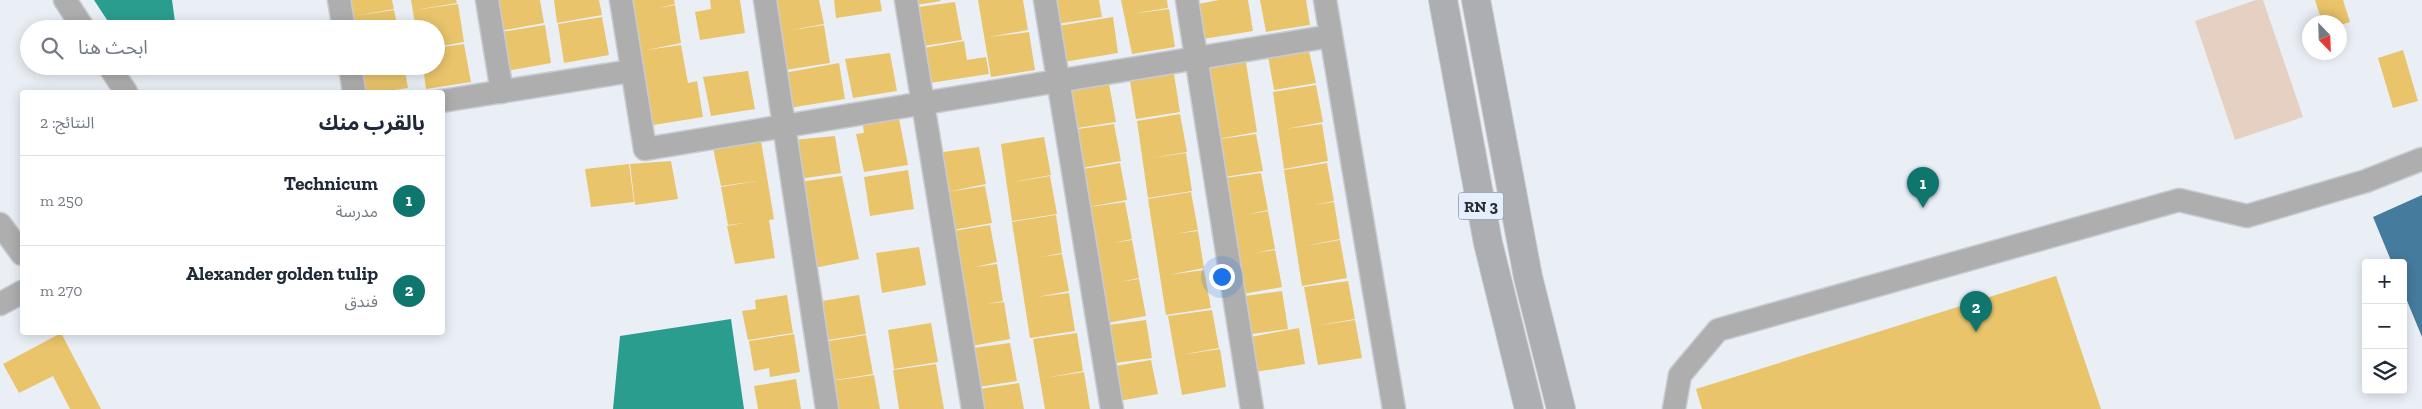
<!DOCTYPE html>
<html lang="ar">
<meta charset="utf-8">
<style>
:root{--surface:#fff;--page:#f6f6f7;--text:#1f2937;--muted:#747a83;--line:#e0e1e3;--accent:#0f766e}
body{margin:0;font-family:"Zilla Slab","Noto Sans Arabic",serif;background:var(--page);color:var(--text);direction:rtl}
.controls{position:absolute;right:15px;bottom:15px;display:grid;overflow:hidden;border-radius:5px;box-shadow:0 2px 12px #0003}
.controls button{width:45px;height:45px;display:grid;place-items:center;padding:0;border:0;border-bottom:1px solid var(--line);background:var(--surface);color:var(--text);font:25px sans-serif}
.compass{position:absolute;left:2302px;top:15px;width:45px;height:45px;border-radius:50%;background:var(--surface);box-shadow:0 2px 12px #0003;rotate:157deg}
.you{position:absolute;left:1221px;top:276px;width:18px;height:18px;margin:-12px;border:4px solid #fff;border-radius:50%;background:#1a73e8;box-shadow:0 0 0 8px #1a73e833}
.badge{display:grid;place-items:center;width:32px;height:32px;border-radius:50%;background:var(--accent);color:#fff;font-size:16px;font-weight:700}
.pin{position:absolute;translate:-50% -41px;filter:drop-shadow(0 1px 2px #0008)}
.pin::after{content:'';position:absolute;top:26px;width:18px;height:15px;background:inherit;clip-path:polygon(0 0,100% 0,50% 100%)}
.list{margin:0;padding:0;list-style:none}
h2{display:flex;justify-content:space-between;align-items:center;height:65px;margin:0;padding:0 20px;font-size:21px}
h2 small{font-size:16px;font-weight:400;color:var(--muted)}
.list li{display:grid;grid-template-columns:32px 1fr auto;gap:15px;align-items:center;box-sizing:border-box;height:90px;padding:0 20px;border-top:1px solid var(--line)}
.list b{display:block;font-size:19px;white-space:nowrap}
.list p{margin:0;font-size:16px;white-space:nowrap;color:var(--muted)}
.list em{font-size:16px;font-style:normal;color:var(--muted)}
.icon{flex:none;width:28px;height:28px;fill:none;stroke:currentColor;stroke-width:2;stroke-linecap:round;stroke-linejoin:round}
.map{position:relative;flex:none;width:2422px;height:409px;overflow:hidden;direction:ltr}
.search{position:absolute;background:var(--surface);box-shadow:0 2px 12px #0003;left:20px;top:20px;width:425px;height:55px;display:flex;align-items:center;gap:12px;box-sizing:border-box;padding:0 18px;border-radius:28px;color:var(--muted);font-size:19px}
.panel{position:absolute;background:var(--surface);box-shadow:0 2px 12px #0003;left:20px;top:90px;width:425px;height:245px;border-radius:5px;direction:rtl}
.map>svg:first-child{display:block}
.green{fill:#e6d0c1}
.homes{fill:#e9c46a}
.schools{fill:#2a9d8f}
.public{fill:#457b9d}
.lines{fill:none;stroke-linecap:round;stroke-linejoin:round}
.minor-casing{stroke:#c8ccd2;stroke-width:25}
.trunk-casing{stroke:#c8ccd2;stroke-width:30}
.minor{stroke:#aeaeaf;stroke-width:22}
.trunk{stroke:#acaeb1;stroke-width:28}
.labels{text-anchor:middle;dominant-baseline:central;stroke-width:5;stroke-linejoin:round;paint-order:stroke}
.shield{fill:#e4eefc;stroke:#61676f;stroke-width:1}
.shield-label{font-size:16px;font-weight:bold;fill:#292d32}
</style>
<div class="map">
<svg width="2422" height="409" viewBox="0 0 2422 409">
<rect width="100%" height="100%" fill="#eaeff6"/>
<path class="green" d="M2256,0H2263L2303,117L2235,140L2195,21Z"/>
<path class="homes" d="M347,0H392L394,9L354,16L394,10L398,29H352Z
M411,0H456L457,3L415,10L458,4L464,42L436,47V29H416Z
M495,0H540L544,23L499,31Z
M554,0H599L602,15L557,23Z
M628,0H674L675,4L660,8L675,5L681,43L647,50L681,45L688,83L697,81L703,117L647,126Z
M710,0H740L745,33L700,40L695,12L711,9Z
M774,0H819L824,24L787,31L824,25L830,63L785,70Z
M834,0H880L882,11L836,18Z
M909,0H940L941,1L910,6Z
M978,0H1023L1028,30L989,37L1029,32L1035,70L991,77Z
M1054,0H1099L1102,17L1057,24Z
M1121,0H1167L1168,8L1130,14L1169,9L1175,47L1132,54Z
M1219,0H1248L1253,31L1197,40L1193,5Z
M1260,0H1306L1310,25L1266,32Z
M2315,0H2343L2350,22L2340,25V22H2322Z
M955,2L962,40L917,47L911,8Z
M602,17L609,55L564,63L558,24Z
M1113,17L1118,53L1063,62L1058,26Z
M545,25L551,63L506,71L501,32Z
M964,41L967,60L986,57L989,74L923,84L918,49Z
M464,44L471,82L426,89L423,66H436V48Z
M2403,50L2418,101L2393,108L2378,58Z
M1309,51L1316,83L1274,90L1268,56Z
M890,53L897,91L853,98L845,59Z
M1245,56L1257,132L1212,140L1202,63Z
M839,63L845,99L789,108L784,73Z
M359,66H404L408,88L381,92H362Z
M748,71L755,109L711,116L703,77Z
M1174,74L1180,112L1136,119L1130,81Z
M1109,84L1116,122L1071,129L1066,91Z
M1316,85L1323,122L1286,129L1322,124L1328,161L1284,169L1273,92Z
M898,113L908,165L864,172L856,134L864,133L862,119Z
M1180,114L1187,152L1151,158L1186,153L1192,191L1148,198L1137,121Z
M1114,124L1121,161L1076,169L1071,130Z
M1256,134L1263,171L1218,178L1213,140Z
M835,136L841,173L798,179L793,140Z
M1044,137L1051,175L1014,182L1050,176L1057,214L1012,221L1001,144Z
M761,141L774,219L769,220L775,258L735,264L727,226L744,223L728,225L721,187L757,181L721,186L713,148Z
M979,147L986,184L947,192L985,186L992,223L947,231L936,153Z
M671,161L678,199L635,205L630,164Z
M1120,163L1127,200L1082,208L1077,170Z
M1327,163L1334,201L1314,205L1334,202L1340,239L1305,246L1340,240L1347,278L1302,286L1284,170Z
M629,164L634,202L591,207L585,169Z
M908,170L914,209L870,216L864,177Z
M1261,173L1268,210L1246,215L1268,211L1275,249L1255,253L1275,250L1282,287L1237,295L1218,179Z
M842,176L859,259L814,268L807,226L817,224L808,226L799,182Z
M1191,192L1198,230L1174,234L1198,231L1204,268L1168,275L1204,270L1211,308L1166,315L1148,199Z
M1125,202L1132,239L1113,243L1132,240L1139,278L1120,282L1139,279L1146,316L1101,324L1082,208Z
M1056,215L1062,253L1041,257L1062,254L1069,291L1037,297L1069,293L1075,331L1030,338L1012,222Z
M990,225L997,262L975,267L997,264L1003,301L987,304L1004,302L1010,339L966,347L947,232Z
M919,247L926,285L882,293L876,253Z
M2056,276L2101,409H1702L1696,389Z
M1348,281L1355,319L1314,326L1355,320L1362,358L1318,365L1304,287Z
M1282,291L1288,329L1244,335L1238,297Z
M787,295L793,333L748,340L742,311L756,309L755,300Z
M859,295L866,334L822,341L816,302Z
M1212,310L1219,348L1180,355L1220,349L1226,387L1182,395L1168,316Z
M1146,320L1152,358L1108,364L1102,326Z
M931,323L938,362L894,369L888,330Z
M1299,328L1305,364L1249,373L1245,338Z
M61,333L101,409H70L53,376L19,393L3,364Z
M1077,333L1083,371L1045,378L1084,372L1090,409H1045L1033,339Z
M794,334L800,372L770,377L769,368L754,371L749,341Z
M866,335L873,374L829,381L823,342Z
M1010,343L1017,381L972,388L966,349Z
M1151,360L1158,394L1113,402L1109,367Z
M936,364L944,409H899L893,370Z
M874,375L880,409H835L831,381Z
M796,379L801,409H758L754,386Z
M1019,383L1024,409H976L973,390Z"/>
<path class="schools" d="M94,0H172L176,29H113Z
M731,319L744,409H613L620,336Z"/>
<path class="public" d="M2422,195V337L2403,291V263H2392L2373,217Z"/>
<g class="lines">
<g class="minor-casing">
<path id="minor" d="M65,0L84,29
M339,0L344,29
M487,0L502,92
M621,0L645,149L1331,36
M765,0L827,409
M906,0L973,409
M1045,0L1112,409
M1187,0L1252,409
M1325,0L1394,409
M109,66L126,92
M350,66L354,92
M442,101L631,71
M0,224L22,254
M0,304L22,292
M1674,409L1680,375L1718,330L2179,200L2247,216L2366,181L2422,159"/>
</g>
<g class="trunk-casing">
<path id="trunk" d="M1443,0L1488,243L1529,409
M1476,0L1528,277L1561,409"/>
</g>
<use href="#minor" class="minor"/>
<use href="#trunk" class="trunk"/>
</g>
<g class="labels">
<rect class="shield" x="1458.5" y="192.5" width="45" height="27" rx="4"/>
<g class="shield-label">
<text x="1481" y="206">RN 3</text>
</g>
</g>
</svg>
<div class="controls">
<button>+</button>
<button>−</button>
<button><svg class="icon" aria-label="layers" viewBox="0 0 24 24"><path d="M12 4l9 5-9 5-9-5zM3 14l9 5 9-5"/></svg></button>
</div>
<svg class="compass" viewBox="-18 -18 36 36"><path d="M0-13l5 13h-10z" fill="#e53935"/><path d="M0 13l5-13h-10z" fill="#747a83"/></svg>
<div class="you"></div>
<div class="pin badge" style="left:1923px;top:208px">1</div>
<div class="pin badge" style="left:1976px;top:332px">2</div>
<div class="search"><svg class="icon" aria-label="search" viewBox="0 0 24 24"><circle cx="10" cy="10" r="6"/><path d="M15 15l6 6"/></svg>ابحث هنا</div>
<section class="panel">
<h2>بالقرب منك<small>النتائج: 2</small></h2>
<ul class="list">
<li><span class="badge">1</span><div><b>Technicum</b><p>مدرسة</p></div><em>250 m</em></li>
<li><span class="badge">2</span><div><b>Alexander golden tulip</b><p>فندق</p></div><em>270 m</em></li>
</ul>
</section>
</div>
